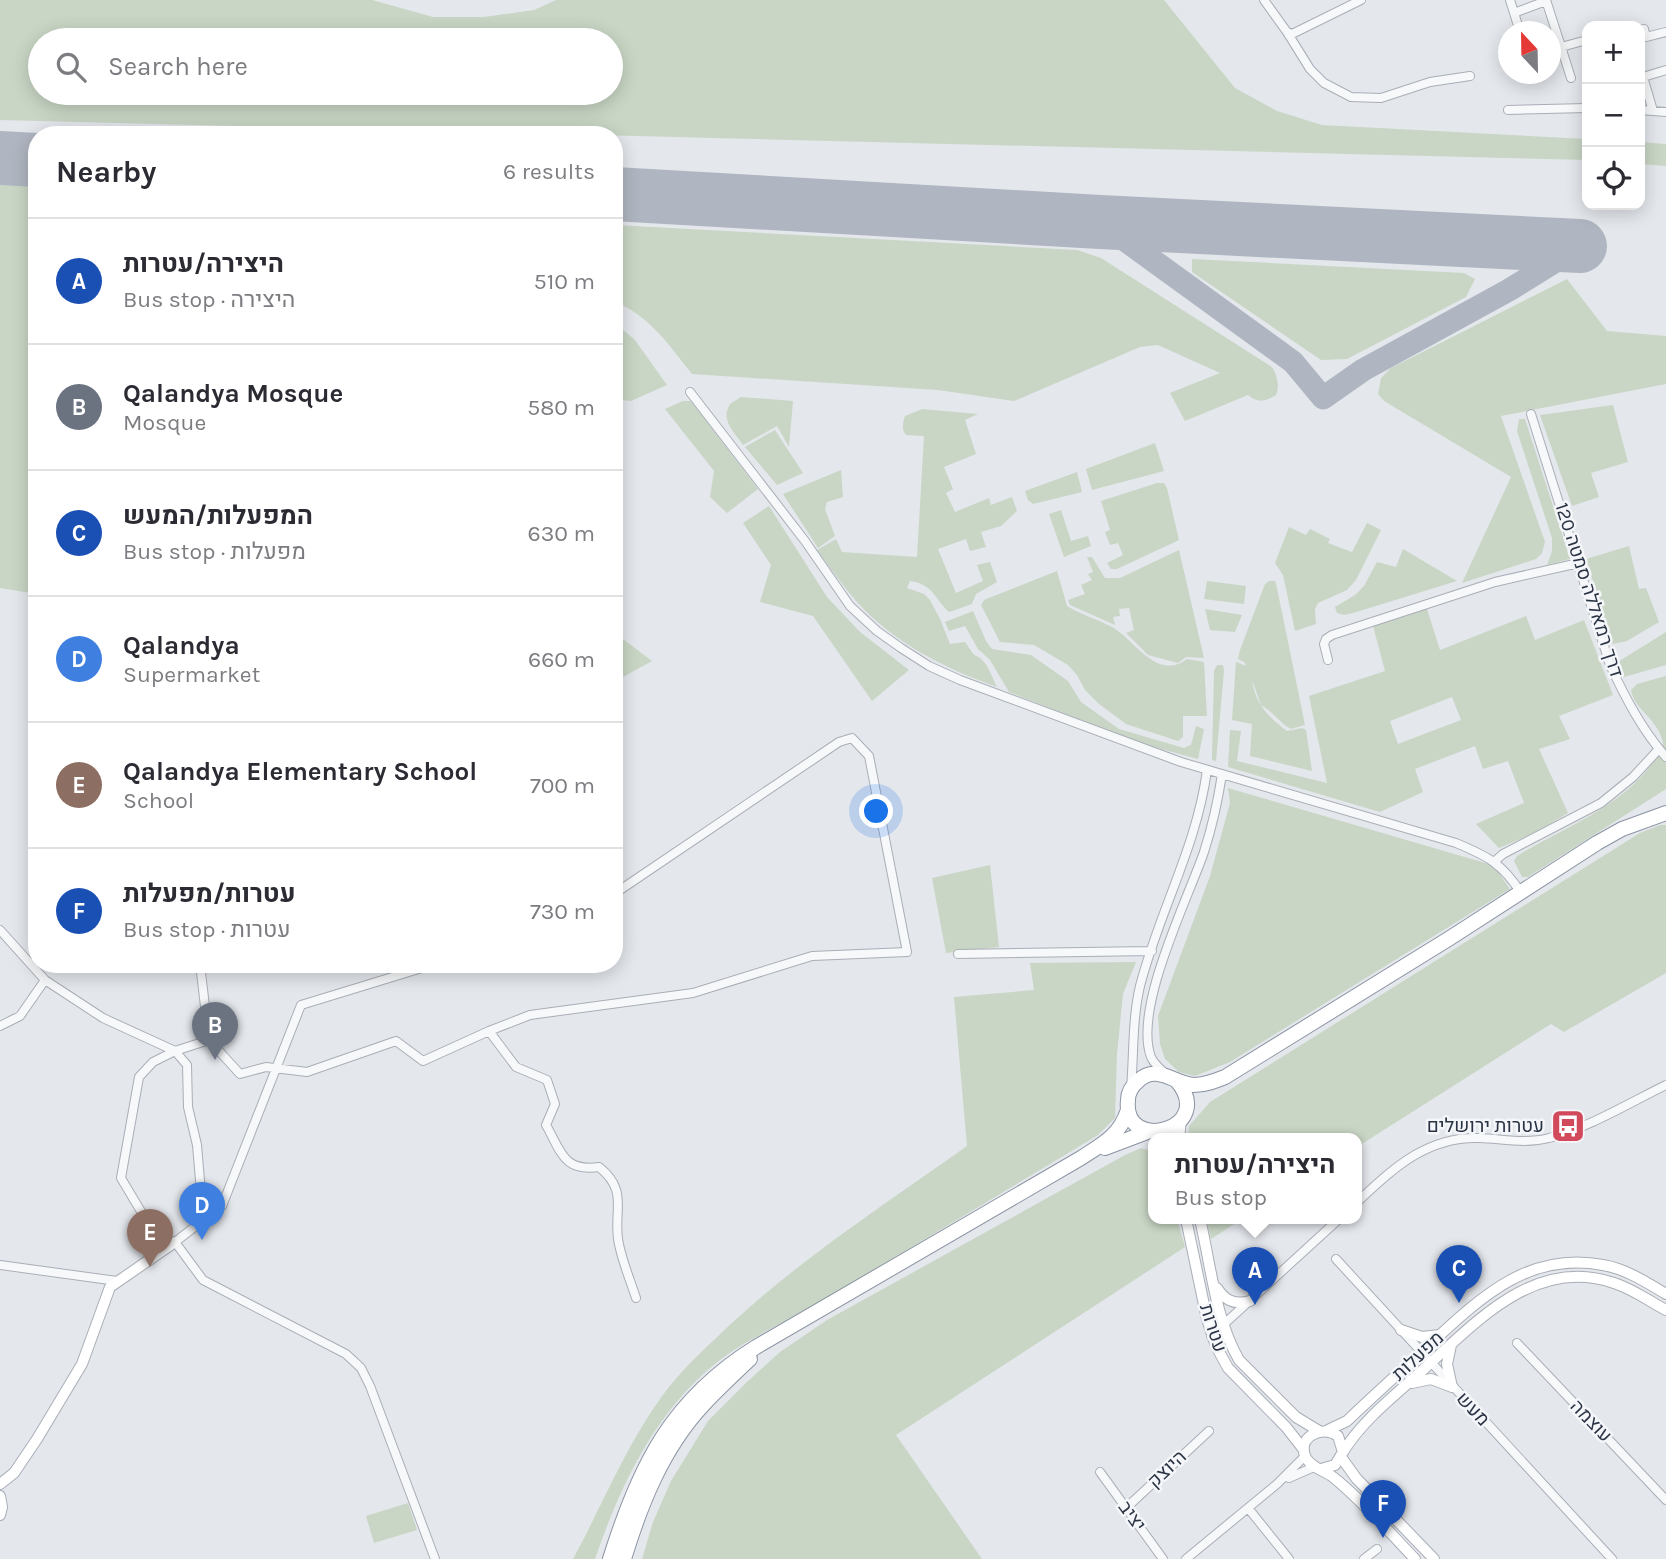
<!DOCTYPE html>
<meta charset="utf-8">
<style>
:root{--surface:#fff;--page:#f7f7f7;--text:#2b2b33;--muted:#7c7c81;--line:#e1e1e2;--accent:#d1495b}
body{margin:0;font-family:Karla,Heebo,sans-serif;background:var(--page);color:var(--text)}
.controls{position:absolute;right:21px;top:21px;display:grid;overflow:hidden;border-radius:14px;box-shadow:0 4px 18px #0003}
.controls button{width:63px;height:63px;display:grid;place-items:center;padding:0;border:0;border-bottom:2px solid var(--line);background:var(--surface);color:var(--text);font:35px sans-serif}
.compass{position:absolute;left:1498px;top:21px;width:63px;height:63px;border-radius:50%;background:var(--surface);box-shadow:0 4px 18px #0003;rotate:338deg}
.you{position:absolute;left:877px;top:812px;width:24px;height:24px;margin:-18px;border:5px solid #fff;border-radius:50%;background:#1a73e8;box-shadow:0 0 0 10px #1a73e833}
.badge{display:grid;place-items:center;width:46px;height:46px;border-radius:50%;background:var(--accent);color:#fff;font-size:23px;font-weight:700}
.pin{position:absolute;translate:-50% -58px;filter:drop-shadow(0 2px 4px #0008)}
.pin::after{content:'';position:absolute;top:37px;width:24px;height:21px;background:inherit;clip-path:polygon(0 0,100% 0,50% 100%)}
.popup{position:absolute;left:1148px;top:1133px;width:214px;height:91px;box-sizing:border-box;display:grid;place-content:center;border-radius:14px;background:var(--surface);filter:drop-shadow(0 2px 5px #0005);font-size:23px;white-space:nowrap;color:var(--muted)}
.popup b{font-size:26px;color:var(--text)}
.popup::after{content:'';position:absolute;left:50%;top:100%;margin-left:-14px;border:14px solid transparent;border-top-color:var(--surface)}
.list{margin:0;padding:0;list-style:none}
h2{display:flex;justify-content:space-between;align-items:center;height:91px;margin:0;padding:0 28px;font-size:30px}
h2 small{font-size:23px;font-weight:400;color:var(--muted)}
.list li{display:grid;grid-template-columns:46px 1fr auto;gap:21px;align-items:center;box-sizing:border-box;height:126px;padding:0 28px;border-top:2px solid var(--line)}
.list b{display:block;font-size:26px;white-space:nowrap}
.list p{margin:0;font-size:23px;white-space:nowrap;color:var(--muted)}
.list em{font-size:23px;font-style:normal;color:var(--muted)}
.icon{flex:none;width:38px;height:38px;fill:none;stroke:currentColor;stroke-width:2;stroke-linecap:round;stroke-linejoin:round}
.map{position:relative;flex:none;width:1666px;height:1559px;overflow:hidden}
.search{position:absolute;background:var(--surface);box-shadow:0 4px 18px #0003;left:28px;top:28px;width:595px;height:77px;display:flex;align-items:center;gap:18px;box-sizing:border-box;padding:0 24px;border-radius:38px;color:var(--muted);font-size:26px}
.panel{position:absolute;background:var(--surface);box-shadow:0 4px 18px #0003;left:28px;top:126px;width:595px;height:847px;border-radius:28px}
.map>svg:first-child{display:block}
.green{fill:#c9d6c5;fill-rule:evenodd}
.lines{fill:none;stroke-linecap:round;stroke-linejoin:round}
.taxiway{stroke:#b0b6c1;stroke-width:23}
.runway{stroke:#b0b6c1;stroke-width:54}
.street-casing{stroke:#a9aeb7;stroke-width:10}
.secondary-casing{stroke:#a9aeb7;stroke-width:12}
.highway-casing{stroke:#8b94a3;stroke-width:16}
.street{stroke:#f7f8fa;stroke-width:8}
.secondary{stroke:#fff;stroke-width:10}
.highway{stroke:#fff;stroke-width:14}
.labels{text-anchor:middle;dominant-baseline:central;stroke-width:5;stroke-linejoin:round;paint-order:stroke}
.street-label{font-size:19px;fill:#2b3445;stroke:#f4f6f9}
.poi-label{font-size:19px;fill:#2b3445;stroke:#f4f6f9;text-anchor:end}
</style>
<div class="map">
<svg width="1666" height="1559" viewBox="0 0 1666 1559">
<rect width="100%" height="100%" fill="#e4e7ec"/>
<path class="green" d="M0,0H372L433,17H484L534,10L556,0H1164L1235,88L1277,111L1322,125L1587,139V160L0,120ZM40,40H611V93H40Z
M1640,142L1666,144V166L1640,164Z
M0,183L37,185V594L0,588Z
M614,225L1077,250L1101,258L1272,367C1277,375 1280,386 1276,395C1265,402 1258,403 1248,395L1185,421L1170,393L1220,373L1158,345L1140,347L1014,401L938,390L692,374C668,344 651,317 614,301Z
M1192,259L1464,273L1475,279L1466,297L1347,359L1321,360L1192,272Z
M1567,279L1607,331L1666,336V384L1501,416L1545,542L1542,553L1536,559L1462,583L1511,477L1384,401L1378,394L1381,378L1391,368Z
M614,322L635,340L667,385L631,401L614,399Z
M741,397L793,401L789,447L777,426L743,445C734,432 720,420 730,404Z
M683,401H691L758,489L727,513L710,497L714,471L665,409Z
M1613,405L1628,462L1591,473L1599,497L1572,506L1540,415Z
M922,409L978,414L965,420L976,454L944,467L953,489L946,493L955,512L989,498L991,505L1012,497L1017,511L1001,526L981,532L986,547L970,551L966,539L938,549L956,593L983,581L977,565L990,562L997,582L976,594L972,604L949,612C934,598 933,584 910,581L907,588L924,594L930,600L940,619L950,644L965,642L974,655C987,659 991,675 997,687C946,669 894,643 857,602C843,586 830,568 817,550L836,539L842,552L917,557L924,436L906,435C901,429 903,423 905,416Z
M1519,419H1525L1570,559L1547,565L1552,551V538L1517,431Z
M775,430L803,473L777,485L745,447Z
M1155,443L1164,471L1092,490L1086,469Z
M841,470L843,497L827,502L825,509L835,536L818,548L783,494Z
M1077,472L1082,492L1033,504L1028,500L1025,491Z
M1157,483H1164L1167,488L1179,540L1117,569H1111L1107,563L1123,555L1118,543L1110,545L1105,532L1110,530L1101,501Z
M769,506L827,597L860,632L909,670L872,701L813,616L760,602L771,565L743,523Z
M1061,510L1071,541L1088,536L1091,546L1064,557L1049,514Z
M1367,523L1381,530L1356,580L1347,590L1318,603L1315,609L1316,624L1295,631L1283,575L1275,563L1289,527L1306,535L1310,529L1330,539L1328,543L1352,552Z
M1629,546L1639,589L1646,588L1659,622L1627,641L1613,644L1586,559Z
M1403,549L1457,581L1353,613L1344,615L1337,613L1335,607L1355,595L1364,586L1377,562L1396,567Z
M1179,550L1204,658L1186,657L1178,663L1148,655L1126,633L1134,630L1129,608L1119,609L1120,616L1113,617L1115,625L1070,605L1068,600L1085,594L1081,585L1092,580L1088,574L1093,572L1087,557H1092L1105,578H1120Z
M1057,571L1067,606C1082,615 1097,619 1112,627C1134,639 1157,682 1187,659L1204,662L1207,716H1183V737L1178,741L1126,724L1099,704L1085,690L1077,675L1068,665L1034,645L1000,642L981,605L984,600Z
M1207,581L1246,586L1244,604L1204,599Z
M1269,581H1275L1277,588L1305,725L1291,729C1280,723 1273,712 1261,705L1252,680C1255,703 1268,717 1287,731L1302,728L1306,730L1312,771L1250,756L1252,724L1232,720L1236,662L1246,666L1244,662L1238,659L1240,650L1265,584Z
M614,600L615,633L652,661L623,677H614Z
M1426,606L1440,650L1526,616L1535,640L1584,620L1613,695L1559,716L1570,739L1539,749L1568,813L1535,833L1499,848L1476,824L1524,803L1508,761L1483,769L1475,746L1415,769L1423,792L1380,812L1228,767L1230,730L1241,731L1237,761L1327,783L1309,696L1385,671L1373,626ZM1452,697L1461,720L1398,744L1390,721Z
M1205,609L1242,615L1235,632L1210,630Z
M973,611L986,641L992,649L1031,655L1068,681L1081,702L1119,729L1184,748L1191,745L1196,726L1204,729L1198,759L1139,743L1009,692L990,660L978,649L965,626L949,631L945,622Z
M1666,632V665L1624,677L1616,663Z
M1217,665H1223L1224,671L1216,761L1212,760V757L1214,671Z
M1666,676V789L1528,877H1522L1514,861L1517,856C1565,826 1640,801 1663,743C1658,718 1634,710 1631,690L1637,684Z
M1228,788L1482,862L1494,866L1510,889L1230,1062L1195,1076L1179,1072L1165,1059L1160,1044L1158,1016L1210,876L1230,803Z
M1660,825H1666V973L1564,1032L1551,1024L1357,1147L1356,1139H1188L1189,1126L1210,1102L1640,833Z
M990,865L999,947L946,953L932,878Z
M1136,962L1123,994L1117,1054L1115,1118L1098,1135C1007,1190 916,1244 825,1299C781,1325 732,1344 696,1381C647,1429 617,1495 595,1559H573C604,1502 629,1438 669,1387C688,1363 711,1343 733,1322C805,1256 888,1202 967,1146L954,997L1034,990L1030,963Z
M1141,1148L1153,1152L1154,1219H1177L1185,1247L896,1435L982,1559H642L653,1522L671,1481L708,1421L747,1382L780,1352L827,1320L1125,1155Z
M1206,1219H1242L1211,1239Z
M408,1503L417,1530L374,1543L366,1516Z"/>
<g class="lines">
<path class="taxiway" d="M1100,222L1293,362L1323,398L1363,370L1509,290L1580,246"/>
<path class="runway" d="M0,158L37,160
M614,194L1100,222L1580,246"/>
<g class="street-casing">
<path id="street" d="M1264,0L1287,32L1292,34L1361,0
M1510,0L1520,32
M1546,0L1571,78
M1514,13L1546,1
M1640,30L1644,29L1646,37L1666,32
M1287,32L1310,69L1324,83L1351,97L1381,98L1430,82L1470,76
M1561,47L1587,40
M1508,110L1587,108
M1640,110L1666,112
M1653,111L1643,77L1666,70
M690,392L805,541L850,606L877,631L901,648L929,666L960,680L1181,762L1456,843C1487,856 1502,863 1521,893
M1531,414L1610,665C1625,697 1642,730 1666,757
M1328,660L1324,644L1326,639L1332,635L1495,582L1579,563
M1495,861L1503,854L1601,803L1633,777L1659,749
M0,930L45,980L20,1016L0,1026
M958,954L1152,951
M200,964L209,1040L175,1051L187,1065L188,1107L197,1145L202,1204L206,1219
M45,980L103,1018L175,1051L153,1062L139,1077L121,1178L158,1240L169,1247
M489,1031L530,1015L693,993L812,956L907,952L869,756L852,738L839,742L614,894
M209,1040L240,1074L266,1067L307,1072L396,1041L423,1061L489,1031L516,1067L547,1080L555,1104L546,1125C561,1151 563,1172 599,1167C628,1190 614,1209 618,1239C621,1259 630,1279 636,1298
M1165,1073C1159,1068 1154,1064 1151,1057C1133,1009 1187,901 1204,852C1212,827 1218,801 1222,774
M1131,1088C1134,1054 1132,1020 1140,986C1159,912 1197,846 1207,770
M1356,1203C1393,1169 1426,1136 1480,1138C1503,1139 1527,1144 1549,1138C1586,1129 1631,1102 1666,1085
M1336,1259L1612,1559
M0,1265L117,1281
M1211,1336L1339,1219
M1517,1343L1666,1500
M1100,1472L1163,1559
M1289,1478L1314,1467
M1126,1508L1209,1431
M1248,1508L1289,1559
M435,1559L370,1386L361,1368L346,1354L203,1280L175,1242L222,1206L301,1005L435,964
M1186,1559L1277,1484L1305,1456
M1364,1559L1377,1549"/>
</g>
<g class="secondary-casing">
<path id="secondary" d="M1179,1139L1181,1120
M1186,1219L1207,1319L1216,1346L1228,1368L1286,1427L1304,1450
M1200,1219C1211,1266 1215,1318 1239,1360L1296,1417L1319,1431
M1217,1288C1225,1301 1235,1305 1250,1301
M1401,1330L1422,1337L1440,1335
M1451,1345L1447,1364L1452,1387
M1412,1383L1431,1379L1452,1387
M1328,1430L1347,1421C1373,1396 1400,1372 1426,1348C1477,1301 1527,1250 1603,1265C1626,1269 1646,1282 1666,1294
M1343,1452C1363,1419 1398,1393 1425,1368C1477,1321 1536,1256 1614,1283C1633,1289 1649,1301 1666,1310
M1341,1457L1356,1478L1434,1559
M1321,1469L1335,1465L1343,1452L1338,1436C1321,1424 1296,1438 1306,1458C1312,1468 1325,1471 1333,1477C1363,1501 1389,1532 1415,1559
M0,1484L14,1473L37,1439L82,1364L110,1287L175,1242
M0,1496L2,1507L0,1515"/>
</g>
<g class="highway-casing">
<path id="highway" d="M1176,1080C1219,1129 1122,1155 1128,1100C1128,1092 1132,1086 1138,1081C1157,1063 1174,1084 1194,1085C1205,1085 1215,1081 1225,1077L1450,938L1597,843L1622,829L1666,813
M1105,1148L1150,1131
M610,1559C639,1466 671,1400 756,1347L1081,1158C1104,1143 1119,1136 1128,1110
M624,1559C641,1503 663,1448 703,1405C718,1389 734,1374 750,1359"/>
</g>
<use href="#street" class="street"/>
<use href="#secondary" class="secondary"/>
<use href="#highway" class="highway"/>
</g>
<defs>
<g id="bus-square" transform="scale(1.75)"><rect x="-9" y="-9" width="18" height="18" rx="4" fill="#d1495b" stroke="#f4f6f9"/><path d="M-5-6H5V4H4V6H2V4H-2V6H-4V4H-5ZM-3.5-4V0h7V-4ZM-3.5 1.2v1.5H-2V1.2ZM2 1.2v1.5H3.5V1.2Z" fill="#fff"/></g>
</defs>
<g fill-rule="evenodd">
<use href="#bus-square" x="1568" y="1126"/>
</g>
<g class="labels">
<g class="street-label">
<text transform="translate(1589 590) rotate(72)">דרך רמאללה סמטה 120</text>
<text transform="translate(1213 1328) rotate(72)">עטרות</text>
<text transform="translate(1418 1356) rotate(-43)">מפעלות</text>
<text transform="translate(1473 1409) rotate(47)">מעש</text>
<text transform="translate(1591 1421) rotate(46)">עוצמה</text>
<text transform="translate(1167 1469) rotate(-43)">היוצק</text>
<text transform="translate(1132 1516) rotate(54)">יציב</text>
</g>
<g class="poi-label">
<text x="1544" y="1126">עטרות ירושלים</text>
</g>
</g>
</svg>
<div class="controls">
<button>+</button>
<button>−</button>
<button><svg class="icon" aria-label="locate" viewBox="0 0 24 24"><circle cx="12" cy="12" r="6"/><path d="M12 2v4M12 18v4M2 12h4M18 12h4"/></svg></button>
</div>
<svg class="compass" viewBox="-18 -18 36 36"><path d="M0-13l5 13h-10z" fill="#e53935"/><path d="M0 13l5-13h-10z" fill="#7c7c81"/></svg>
<div class="you"></div>
<div class="pin badge" style="left:1255px;top:1305px;background:#1a4fb4">A</div>
<div class="popup"><b>היצירה/עטרות</b>Bus stop</div>
<div class="pin badge" style="left:215px;top:1060px;background:#6b7280">B</div>
<div class="pin badge" style="left:1459px;top:1303px;background:#1a4fb4">C</div>
<div class="pin badge" style="left:202px;top:1240px;background:#3f7fe0">D</div>
<div class="pin badge" style="left:150px;top:1267px;background:#8d6e63">E</div>
<div class="pin badge" style="left:1383px;top:1538px;background:#1a4fb4">F</div>
<div class="search"><svg class="icon" aria-label="search" viewBox="0 0 24 24"><circle cx="10" cy="10" r="6"/><path d="M15 15l6 6"/></svg>Search here</div>
<section class="panel">
<h2>Nearby<small>6 results</small></h2>
<ul class="list">
<li><span class="badge" style="background:#1a4fb4">A</span><div><b>היצירה/עטרות</b><p>Bus stop · היצירה</p></div><em>510 m</em></li>
<li><span class="badge" style="background:#6b7280">B</span><div><b>Qalandya Mosque</b><p>Mosque</p></div><em>580 m</em></li>
<li><span class="badge" style="background:#1a4fb4">C</span><div><b>המפעלות/המעש</b><p>Bus stop · מפעלות</p></div><em>630 m</em></li>
<li><span class="badge" style="background:#3f7fe0">D</span><div><b>Qalandya</b><p>Supermarket</p></div><em>660 m</em></li>
<li><span class="badge" style="background:#8d6e63">E</span><div><b>Qalandya Elementary School</b><p>School</p></div><em>700 m</em></li>
<li><span class="badge" style="background:#1a4fb4">F</span><div><b>עטרות/מפעלות</b><p>Bus stop · עטרות</p></div><em>730 m</em></li>
</ul>
</section>
</div>
